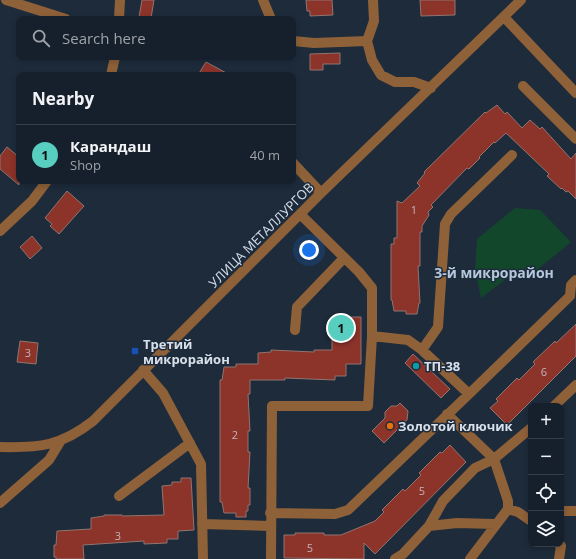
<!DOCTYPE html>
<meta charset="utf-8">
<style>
:root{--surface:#16202c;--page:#232d38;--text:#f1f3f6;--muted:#9ea3a9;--line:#353e48;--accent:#58cec0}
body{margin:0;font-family:"Open Sans",sans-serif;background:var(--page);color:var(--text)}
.controls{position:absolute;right:12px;bottom:12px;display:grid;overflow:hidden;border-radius:8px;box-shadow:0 2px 6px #0003}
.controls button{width:36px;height:36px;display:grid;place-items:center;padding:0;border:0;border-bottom:1px solid var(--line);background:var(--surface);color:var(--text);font:20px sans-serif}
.you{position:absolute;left:309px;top:250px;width:14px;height:14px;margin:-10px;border:3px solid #fff;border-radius:50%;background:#1a73e8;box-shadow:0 0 0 6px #1a73e833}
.badge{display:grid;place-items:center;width:26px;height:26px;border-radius:50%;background:var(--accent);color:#111;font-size:13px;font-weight:700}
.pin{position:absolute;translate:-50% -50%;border:2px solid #fff;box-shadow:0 1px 4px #0006}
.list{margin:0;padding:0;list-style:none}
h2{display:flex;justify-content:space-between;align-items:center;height:52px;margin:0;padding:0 16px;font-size:17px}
h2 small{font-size:13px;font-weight:400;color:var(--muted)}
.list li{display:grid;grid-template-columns:26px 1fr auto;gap:12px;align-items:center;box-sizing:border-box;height:60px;padding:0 16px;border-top:1px solid var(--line)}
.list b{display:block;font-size:15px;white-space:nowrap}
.list p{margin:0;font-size:13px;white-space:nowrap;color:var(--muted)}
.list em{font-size:13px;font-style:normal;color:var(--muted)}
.icon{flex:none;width:22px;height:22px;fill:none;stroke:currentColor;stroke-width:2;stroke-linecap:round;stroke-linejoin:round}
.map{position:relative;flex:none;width:576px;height:559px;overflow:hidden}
.search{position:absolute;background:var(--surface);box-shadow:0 2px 6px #0003;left:16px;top:16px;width:280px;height:44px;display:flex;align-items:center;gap:10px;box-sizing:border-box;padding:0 14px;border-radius:8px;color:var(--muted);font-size:15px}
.panel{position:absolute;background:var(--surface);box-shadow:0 2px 6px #0003;left:16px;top:72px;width:280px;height:112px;border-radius:8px}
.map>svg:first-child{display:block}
.green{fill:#13472c}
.building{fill:#8c332a;stroke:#907570}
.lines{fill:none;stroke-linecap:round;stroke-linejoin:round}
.minor{stroke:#8f6139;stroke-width:10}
.transit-dot{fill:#1a4fb4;stroke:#1d2b3b;stroke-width:1.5}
.culture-dot{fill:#0f9aa8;stroke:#1d2b3b;stroke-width:1.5}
.food-dot{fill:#e8710a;stroke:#1d2b3b;stroke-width:1.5}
.labels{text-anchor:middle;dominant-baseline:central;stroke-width:3;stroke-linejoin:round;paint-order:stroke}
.number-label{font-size:11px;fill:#c4b5bb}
.street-label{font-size:13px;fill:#d7e0eb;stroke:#1d2b3b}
.poi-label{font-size:13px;font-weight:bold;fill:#d7e0eb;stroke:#1d2b3b;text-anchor:start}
.neighbourhood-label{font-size:14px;font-weight:bold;fill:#b5c7dc;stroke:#1d2b3b}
</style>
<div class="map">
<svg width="576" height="559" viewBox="0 0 576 559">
<rect width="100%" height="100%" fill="#1d2b3b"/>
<path class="green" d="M515,208L540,210L571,242L532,274L518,270L481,298L475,269L477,239Z"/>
<path class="building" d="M142,0H154L151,18L139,17Z
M306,0H332L333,15L310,16V11H307Z
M420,0H455V15L421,16Z
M340,53V64H323V70H310V54Z
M206,62L230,75H198Z
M497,105L505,114L507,112L522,128L530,120L540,129L542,127L571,159L576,153V199L568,191L566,192L562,188L561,189L547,176L549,174L506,133L495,143L494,142L479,157L480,158L469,169L467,168L431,205L433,207L428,212L429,215L422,226V232H420V266H418L420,303H419L417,314H406V311H394L392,300H391V244H394V238H397V201L402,203L420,186L417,183L425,173L424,172L485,112L486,113Z
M7,147L19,157V185L0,169V156Z
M67,191L84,206L59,234L50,226L52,224L45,218Z
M32,236L42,248L30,259L20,247Z
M342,317H361V364H346V376H335V380L285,378V380H250V394H248L250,431H248V452H250L248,488H250V505H248V511H246V517H236V513H224L222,502H220V380H222L224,367H236V364H258V353L271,352V350L314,352V350H332V320H342Z
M576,324V356L507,425L490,408L498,401L496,399L517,378L519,380L535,364L533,362L555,341L556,343Z
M20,341L38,343L36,364L17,362Z
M413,354L450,389L441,398L405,363Z
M400,403L408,411L407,420L384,443L372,431L385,418V412L391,406H397Z
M450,445L466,462L375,554L364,543V559L284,558V535H295V533H324V535H341L375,521L384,512L382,510L403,489L405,491L421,475L419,473L440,452L442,453Z
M181,478H191L194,530L178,531V539H167V543L144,544V541L83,545L84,559H56V557H54V545H56L57,531L91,529V518L104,516V515H122V516L164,515L162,486L172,485V482H181Z"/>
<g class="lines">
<path class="minor" d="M6,0L66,19
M263,0L271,19
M373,0L374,21L367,41L372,60L381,75L395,82H414L431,88
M504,17L576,93
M119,19L120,0
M293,41L314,43L367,41
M111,75L115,57
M523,86L576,139
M293,163L321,193
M0,231L32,201L47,181
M295,330L297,307L344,258
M372,336L408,340L422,350L469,394L570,296L571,285L576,280
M422,350L438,327L445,224L451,214L512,155
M143,370L163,393L201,464L203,559
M554,406L576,385
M447,414L494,459L508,501V509L470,559
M0,447C40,448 61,446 93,421L321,193L521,0
M119,496L190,443
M0,503L49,460L60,442
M508,509L518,512L531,521
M561,511H576
M270,513L335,514L348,510L469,394
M202,524L270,526
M429,526L457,523L495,524
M271,559L272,406H368L372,336V288L359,272L300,214
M395,559L403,554L429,526L443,501L475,468L494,459L531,428
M559,559L561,546L559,544"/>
</g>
<rect class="transit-dot" x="131" y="347" width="8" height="8" rx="2"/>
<circle class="culture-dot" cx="416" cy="366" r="4"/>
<circle class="food-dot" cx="390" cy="426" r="4"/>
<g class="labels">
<g class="number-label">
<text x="414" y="209">1</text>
<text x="28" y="352">3</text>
<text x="544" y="371">6</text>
<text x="235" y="434">2</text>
<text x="422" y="490">5</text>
<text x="118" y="535">3</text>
<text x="310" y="547">5</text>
</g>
<g class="street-label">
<text transform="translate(261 235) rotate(-45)">УЛИЦА МЕТАЛЛУРГОВ</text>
</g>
<g class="poi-label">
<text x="143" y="344">Третий<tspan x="143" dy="15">микрорайон</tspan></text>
<text x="424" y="366">ТП-38</text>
<text x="398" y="426">Золотой ключик</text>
</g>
<g class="neighbourhood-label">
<text x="494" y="272">3-й микрорайон</text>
</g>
</g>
</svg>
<div class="controls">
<button>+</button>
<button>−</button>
<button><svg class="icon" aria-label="locate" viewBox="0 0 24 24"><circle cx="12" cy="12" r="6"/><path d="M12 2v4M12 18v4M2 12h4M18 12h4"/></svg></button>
<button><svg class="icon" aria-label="layers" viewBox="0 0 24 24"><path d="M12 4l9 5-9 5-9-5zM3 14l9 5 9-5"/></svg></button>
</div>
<div class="you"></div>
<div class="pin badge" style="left:341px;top:328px">1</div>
<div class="search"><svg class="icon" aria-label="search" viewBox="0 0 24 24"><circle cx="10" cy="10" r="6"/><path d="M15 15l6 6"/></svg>Search here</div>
<section class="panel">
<h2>Nearby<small></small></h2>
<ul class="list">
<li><span class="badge">1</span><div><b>Карандаш</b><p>Shop</p></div><em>40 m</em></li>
</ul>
</section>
</div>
